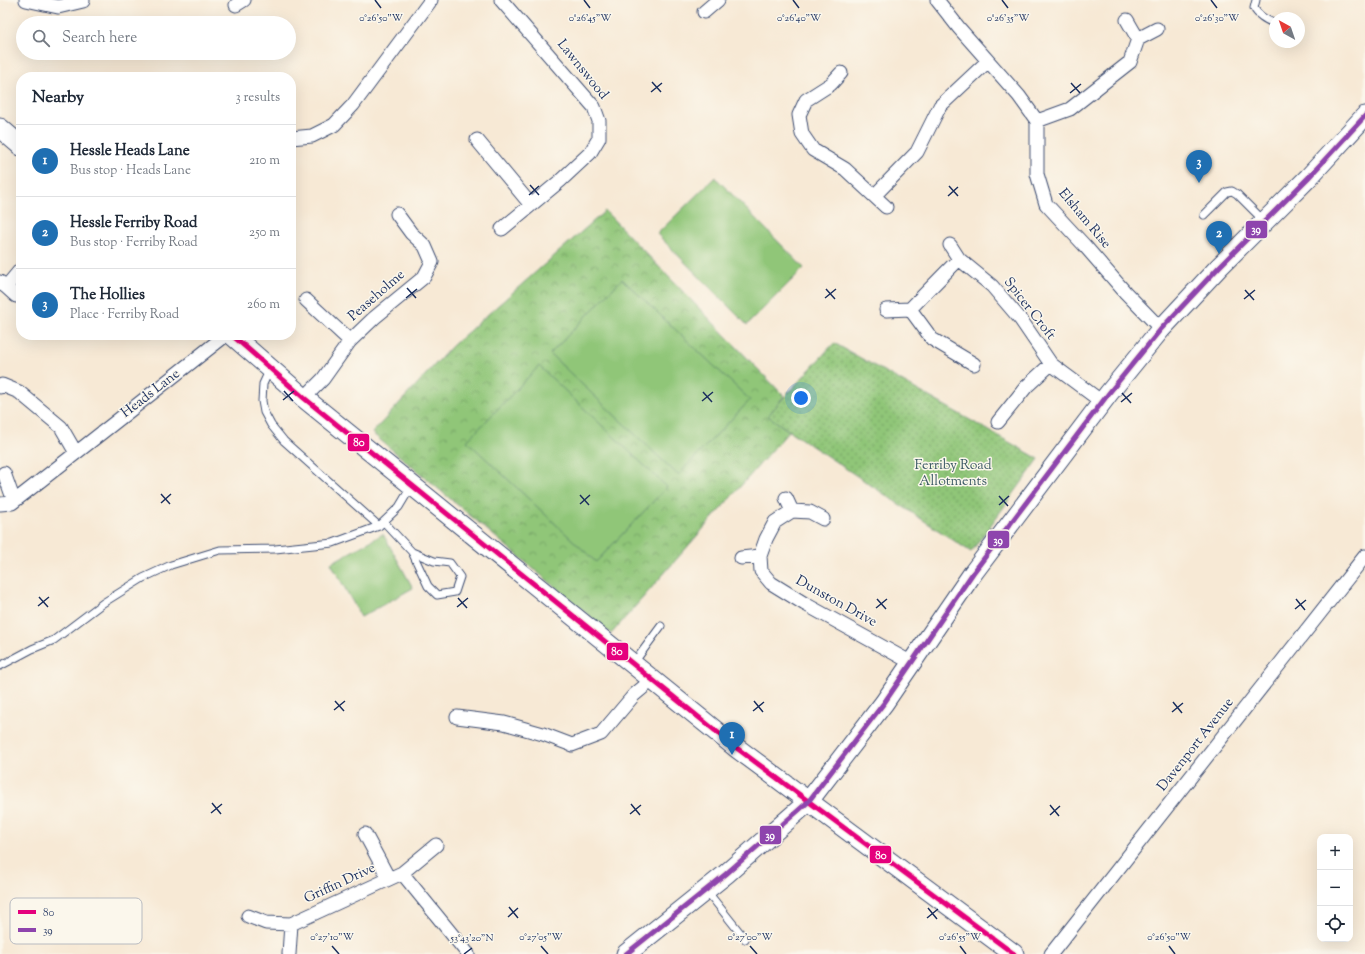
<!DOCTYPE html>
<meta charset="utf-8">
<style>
:root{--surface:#fff;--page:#f2f2f3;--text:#1f2937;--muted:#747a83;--line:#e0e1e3;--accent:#1f6fb2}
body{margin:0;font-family:"Sorts Mill Goudy",serif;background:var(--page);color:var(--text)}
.controls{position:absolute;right:12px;bottom:12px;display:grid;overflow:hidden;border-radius:8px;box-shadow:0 4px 16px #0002}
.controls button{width:36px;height:36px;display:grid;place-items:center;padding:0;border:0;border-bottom:1px solid var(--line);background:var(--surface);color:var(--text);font:20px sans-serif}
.compass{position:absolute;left:1269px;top:12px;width:36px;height:36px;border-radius:50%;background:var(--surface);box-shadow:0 4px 16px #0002;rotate:320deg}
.you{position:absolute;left:801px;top:398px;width:14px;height:14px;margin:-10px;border:3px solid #fff;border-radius:50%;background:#1a73e8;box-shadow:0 0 0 6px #1a73e833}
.badge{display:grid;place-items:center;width:26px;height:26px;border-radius:50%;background:var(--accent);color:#fff;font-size:13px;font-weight:700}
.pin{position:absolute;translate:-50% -33px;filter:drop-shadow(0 1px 2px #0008)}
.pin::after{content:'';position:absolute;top:21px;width:14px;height:12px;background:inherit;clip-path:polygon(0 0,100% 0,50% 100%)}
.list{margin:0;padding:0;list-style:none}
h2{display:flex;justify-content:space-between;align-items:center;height:52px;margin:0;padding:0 16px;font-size:17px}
h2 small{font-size:13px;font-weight:400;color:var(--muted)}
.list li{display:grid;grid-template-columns:26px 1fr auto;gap:12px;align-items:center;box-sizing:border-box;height:72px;padding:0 16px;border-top:1px solid var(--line)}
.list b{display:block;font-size:15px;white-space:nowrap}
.list p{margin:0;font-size:13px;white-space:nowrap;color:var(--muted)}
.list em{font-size:13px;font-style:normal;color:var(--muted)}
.icon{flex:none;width:22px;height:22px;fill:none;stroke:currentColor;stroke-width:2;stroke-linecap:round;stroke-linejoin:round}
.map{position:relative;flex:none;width:1365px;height:954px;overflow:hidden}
.search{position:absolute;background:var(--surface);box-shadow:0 4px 16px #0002;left:16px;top:16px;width:280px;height:44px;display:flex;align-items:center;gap:10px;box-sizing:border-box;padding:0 14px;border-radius:22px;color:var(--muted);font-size:15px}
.panel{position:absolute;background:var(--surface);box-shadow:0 4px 16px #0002;left:16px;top:72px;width:280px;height:268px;border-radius:16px}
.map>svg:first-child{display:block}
.grass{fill:url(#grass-dots);stroke:#567a6b}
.park{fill:url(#park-crowns);stroke:#567a6b}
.pitch{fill:#90c678;stroke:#567a6b}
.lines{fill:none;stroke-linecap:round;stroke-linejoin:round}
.lane-casing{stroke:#3c4b70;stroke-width:9}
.street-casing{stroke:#3c4b70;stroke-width:15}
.secondary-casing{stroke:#3c4b70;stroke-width:21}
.lane{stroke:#fff;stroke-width:7}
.street{stroke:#fff;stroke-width:13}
.secondary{stroke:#fff;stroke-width:19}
.bus-1-casing{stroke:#fbf7ec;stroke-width:8}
.bus-2-casing{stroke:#fbf7ec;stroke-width:8}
.bus-1{stroke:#e5007d;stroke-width:5}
.bus-2{stroke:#8e44ad;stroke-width:5}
.ticks{fill:none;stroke:#1b2f5e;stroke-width:1.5}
.labels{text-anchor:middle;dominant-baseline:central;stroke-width:3;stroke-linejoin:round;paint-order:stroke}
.street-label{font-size:14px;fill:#1b2f5e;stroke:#fbf7ec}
.park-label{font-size:14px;fill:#3e5c66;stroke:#fbf7ec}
.key{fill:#fbf7ec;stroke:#b8bbc1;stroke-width:1}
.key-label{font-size:11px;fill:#1b2f5e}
.ticks-label{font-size:10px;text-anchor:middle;fill:#1b2f5e;stroke:#fbf7ec;stroke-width:3;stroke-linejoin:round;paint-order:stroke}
.line-badge{stroke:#fbf7ec;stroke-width:1.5}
.badge-label{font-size:11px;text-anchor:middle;font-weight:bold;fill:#fff}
</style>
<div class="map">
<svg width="1365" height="954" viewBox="0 0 1365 954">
<defs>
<pattern id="grass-dots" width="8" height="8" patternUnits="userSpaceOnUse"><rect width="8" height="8" fill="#90c678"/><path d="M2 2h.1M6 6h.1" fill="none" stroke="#75a166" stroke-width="1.8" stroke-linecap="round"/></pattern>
<pattern id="park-crowns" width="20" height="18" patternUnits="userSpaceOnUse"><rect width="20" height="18" fill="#90c678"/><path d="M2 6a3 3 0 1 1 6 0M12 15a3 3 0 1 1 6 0" fill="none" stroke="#75a166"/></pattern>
</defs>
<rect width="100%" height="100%" fill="#fbf7ec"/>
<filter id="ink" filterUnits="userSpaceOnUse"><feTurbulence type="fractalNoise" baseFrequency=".025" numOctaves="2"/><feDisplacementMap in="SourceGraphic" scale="8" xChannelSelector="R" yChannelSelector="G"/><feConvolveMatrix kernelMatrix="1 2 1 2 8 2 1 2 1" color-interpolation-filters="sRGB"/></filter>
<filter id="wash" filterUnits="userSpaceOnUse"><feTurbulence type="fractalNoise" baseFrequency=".012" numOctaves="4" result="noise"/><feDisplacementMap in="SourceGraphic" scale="16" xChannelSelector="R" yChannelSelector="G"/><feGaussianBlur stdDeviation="0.9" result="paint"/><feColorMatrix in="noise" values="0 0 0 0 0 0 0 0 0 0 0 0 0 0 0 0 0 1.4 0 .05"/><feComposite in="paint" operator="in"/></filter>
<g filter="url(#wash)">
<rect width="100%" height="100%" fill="#f7e9d5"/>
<path class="grass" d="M834,343L1039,459L971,552L767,416Z"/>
<path class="park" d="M605,211L784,396L768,416L789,431L611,634L372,433L452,346Z"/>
<path class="pitch" d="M715,177L804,268L747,325L657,234Z
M622,279L750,400L678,475L550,354Z
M539,366L667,487L596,562L467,441Z
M383,534L413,588L361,617L331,563Z"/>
</g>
<g filter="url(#ink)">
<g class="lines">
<g class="lane-casing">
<path id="lane" d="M1256,0L1254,8C1258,16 1267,20 1275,24
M1204,215L1227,192L1232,191L1237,194L1264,221
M270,369L263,384L262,401L264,412L271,425L284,441L379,526
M384,522L412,552L428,586L437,595L455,592L460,577L450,563L434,561L412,552
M633,664L661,626
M0,666L32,649L54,640L103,603L143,578L171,565L220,550L275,549L333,543L379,526L399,507L411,487
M706,890L745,939"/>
</g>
<g class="street-casing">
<path id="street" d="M26,0L58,7L83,1
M501,0L594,107L599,121V138L590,153L560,181L502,229
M937,0L959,28L1019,96L1037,121V174L1046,204L1085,246L1125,292L1161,329
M236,5L244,0
M704,12L718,0
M1127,20L1138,39L1157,29
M841,73L831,84L806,100L799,115L802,134L813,150L845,169L886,207
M1037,121L1070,109L1130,62L1138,39
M291,138L312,136L334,125L353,105L431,0
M477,140L531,205
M875,195L917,152L940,106L988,61
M950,245L959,259
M0,282L6,287L21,269
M6,287L16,296
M306,300L350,341
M886,310L910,309
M974,364L932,339L910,309L959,259L992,286L1021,320L1051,364L1102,402
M0,387L2,385L19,392L61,427L76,453L226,335
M304,398L323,379L350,341L374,318L424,277L432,262L425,246L411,233L397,214
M998,422L1026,387L1051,364
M4,473L14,501
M786,498L792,511
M0,504L12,503L76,453
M823,519L810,512L792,511L775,522L766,539L760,556L761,571L771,583L805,604L912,663
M741,558L760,556
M457,717L504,723L543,734L572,745L601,734L634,695L652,680
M365,834L389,879
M402,873L436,845
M248,916L266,923L291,924
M289,954L291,924L402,873L468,954
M1051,954L1365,556"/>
</g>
<g class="secondary-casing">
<path id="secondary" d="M0,128L21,146
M232,335L304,398L738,749L1014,954
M626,954L726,874L808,802L884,703L973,573L1109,393L1161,329L1219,267L1308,178L1365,116"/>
</g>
<use href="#lane" class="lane"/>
<use href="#street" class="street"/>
<use href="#secondary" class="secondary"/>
<g class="bus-1-casing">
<path id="bus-1" d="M232,335L304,398L738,749L1014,954"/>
</g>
<g class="bus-2-casing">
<path id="bus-2" d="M626,954L726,874L808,802L884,703L973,573L1109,393L1161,329L1219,267L1308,178L1365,116"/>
</g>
<use href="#bus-1" class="bus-1"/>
<use href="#bus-2" class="bus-2"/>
</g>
</g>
<path class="ticks" d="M375,0L381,8M584,0L590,8M793,0L799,8M1002,0L1008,8M1211,0L1217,8M652,82L661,92M1071,83L1080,93M651,92L662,83M1070,93L1081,84M530,185L539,195M949,186L958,196M529,195L539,186M948,196L958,187M407,288L416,298M826,289L835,299M1245,290L1254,300M406,298L417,289M825,298L836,289M1244,299L1255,290M284,391L293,401M703,392L712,402M1122,393L1131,403M283,400L294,391M702,401L713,392M1121,402L1132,393M161,494L170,504M580,495L589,505M999,496L1008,506M161,503L171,494M580,504L590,495M999,505L1009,496M39,597L48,607M458,598L467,608M877,599L886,609M1296,599L1305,610M38,606L49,597M457,607L468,598M876,608L887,599M1295,609L1306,600M335,701L344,711M754,701L763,712M1173,702L1182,713M334,710L345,701M753,711L764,702M1172,712L1183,703M212,803L221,814M631,804L640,815M1050,805L1059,816M211,813L222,804M630,814L641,805M1050,815L1060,806M509,907L518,918M928,908L937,919M508,917L518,908M927,918L938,909M332,946L339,954M541,946L548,954M750,946L757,954M960,946L966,954M1169,946L1175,954M464,954L472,948"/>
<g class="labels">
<g class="street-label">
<text transform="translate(582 70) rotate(51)">Lawnswood</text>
<text transform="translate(1084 219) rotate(50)">Elsham Rise</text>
<text transform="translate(377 296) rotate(-41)">Peaseholme</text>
<text transform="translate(1029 309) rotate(52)">Spicer Croft</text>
<text transform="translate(151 394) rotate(-38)">Heads Lane</text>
<text transform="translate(836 602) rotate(29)">Dunston Drive</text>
<text transform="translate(1196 745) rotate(-52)">Davenport Avenue</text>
<text transform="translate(340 884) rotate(-25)">Griffin Drive</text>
</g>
<g class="park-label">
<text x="953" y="466">Ferriby Road<tspan x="953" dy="16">Allotments</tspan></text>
</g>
</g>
<rect x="10" y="898" width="132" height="46" rx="6" class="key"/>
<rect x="18" y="910" width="18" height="4" fill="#e5007d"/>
<rect x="18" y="928" width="18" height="4" fill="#8e44ad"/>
<g class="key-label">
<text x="43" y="916">80</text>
<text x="43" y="934">39</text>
</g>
<g class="ticks-label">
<text x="1217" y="21">0°26'30"W</text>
<text x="381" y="21">0°26'50"W</text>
<text x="590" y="21">0°26'45"W</text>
<text x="799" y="21">0°26'40"W</text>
<text x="1008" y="21">0°26'35"W</text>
<text x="332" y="940">0°27'10"W</text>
<text x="541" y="940">0°27'05"W</text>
<text x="750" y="940">0°27'00"W</text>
<text x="960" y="940">0°26'55"W</text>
<text x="1169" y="940">0°26'50"W</text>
<text x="472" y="941">53°43'20"N</text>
</g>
<g class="line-badge">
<rect x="1245" y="220" width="23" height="19" rx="4" fill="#8e44ad"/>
<rect x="347" y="433" width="23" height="19" rx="4" fill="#e5007d"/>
<rect x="987" y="530" width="23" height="19" rx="4" fill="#8e44ad"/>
<rect x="606" y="642" width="23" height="19" rx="4" fill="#e5007d"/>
<rect x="759" y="825" width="23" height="20" rx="4" fill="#8e44ad"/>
<rect x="869" y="845" width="23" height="19" rx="4" fill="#e5007d"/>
</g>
<g class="badge-label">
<text x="1256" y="233">39</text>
<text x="359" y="446">80</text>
<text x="998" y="544">39</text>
<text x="617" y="655">80</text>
<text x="770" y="839">39</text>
<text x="881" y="859">80</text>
</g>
</svg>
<div class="controls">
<button>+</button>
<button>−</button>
<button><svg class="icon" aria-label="locate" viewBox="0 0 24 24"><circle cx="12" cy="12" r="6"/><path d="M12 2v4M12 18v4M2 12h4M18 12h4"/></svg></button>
</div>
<svg class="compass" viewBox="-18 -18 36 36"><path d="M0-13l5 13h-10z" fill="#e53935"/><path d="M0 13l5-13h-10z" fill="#747a83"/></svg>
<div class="you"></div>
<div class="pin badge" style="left:732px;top:755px">1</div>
<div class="pin badge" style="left:1219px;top:254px">2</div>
<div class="pin badge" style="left:1199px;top:183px">3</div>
<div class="search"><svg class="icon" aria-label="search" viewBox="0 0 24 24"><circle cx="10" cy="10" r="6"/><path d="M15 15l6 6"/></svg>Search here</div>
<section class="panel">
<h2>Nearby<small>3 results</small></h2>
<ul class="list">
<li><span class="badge">1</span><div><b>Hessle Heads Lane</b><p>Bus stop · Heads Lane</p></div><em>210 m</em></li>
<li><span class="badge">2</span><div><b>Hessle Ferriby Road</b><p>Bus stop · Ferriby Road</p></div><em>250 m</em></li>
<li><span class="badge">3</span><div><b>The Hollies</b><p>Place · Ferriby Road</p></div><em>260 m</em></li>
</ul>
</section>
</div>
